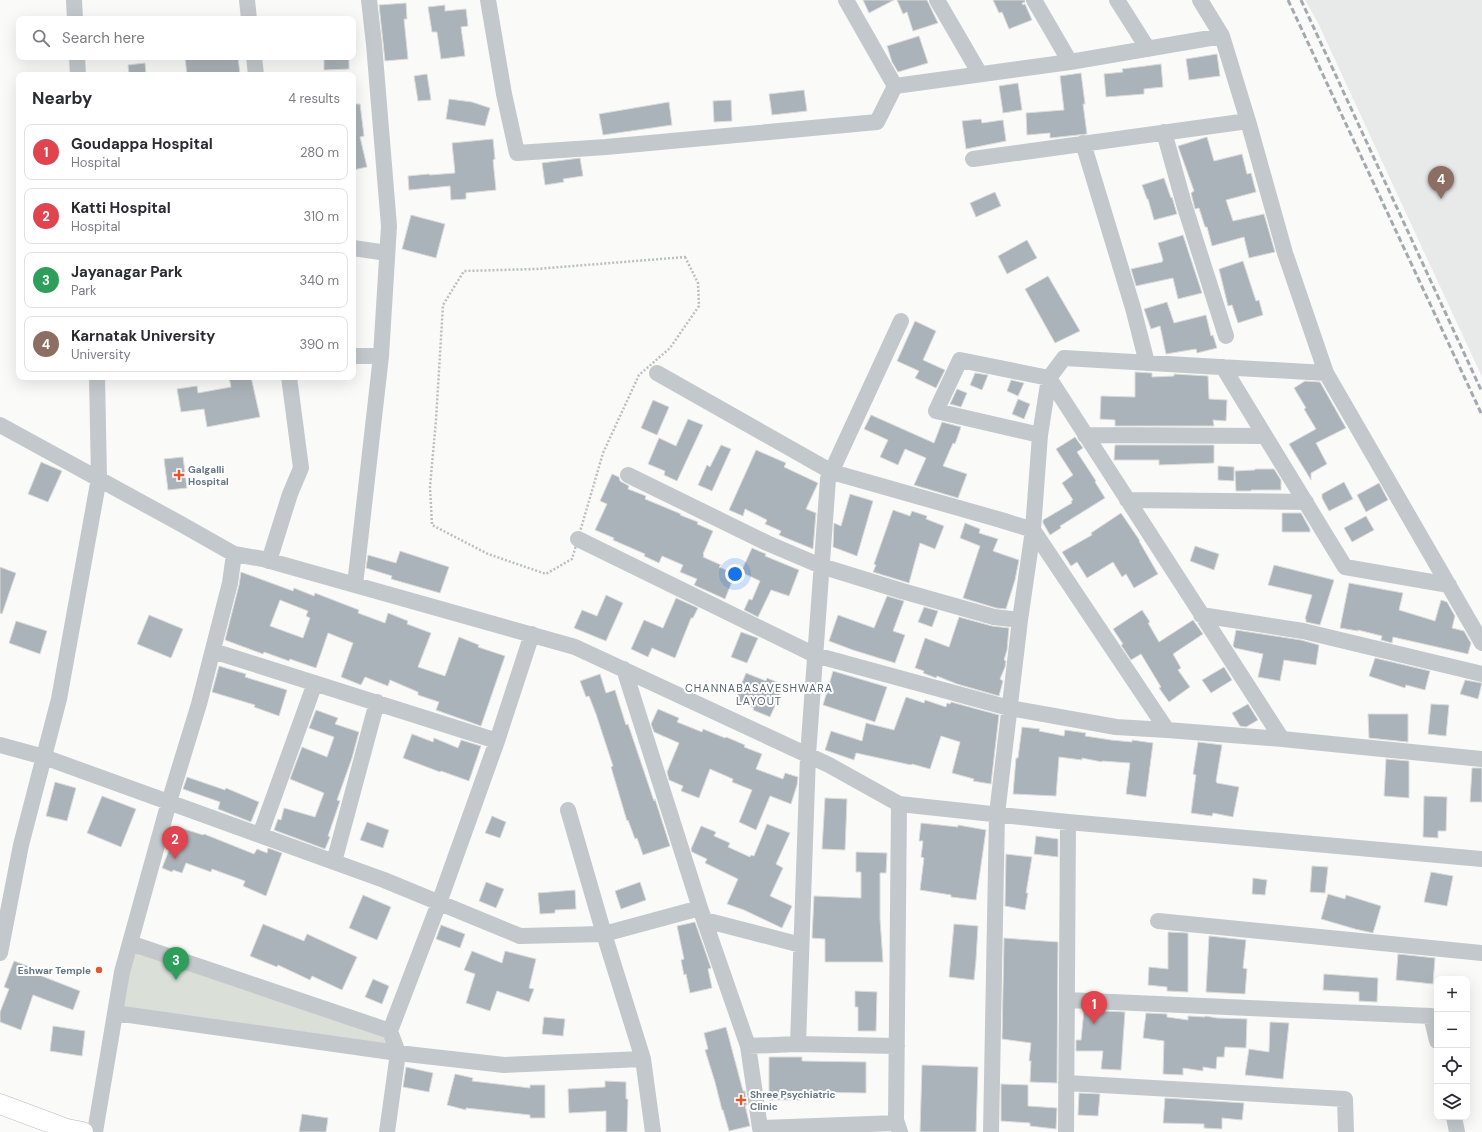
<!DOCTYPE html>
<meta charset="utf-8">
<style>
:root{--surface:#fff;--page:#f2f2f3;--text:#2b2b33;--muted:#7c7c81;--line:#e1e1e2;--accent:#e4572e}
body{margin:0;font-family:"DM Sans",sans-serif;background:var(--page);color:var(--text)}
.controls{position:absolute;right:12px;bottom:12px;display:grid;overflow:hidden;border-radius:8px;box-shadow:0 4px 16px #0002}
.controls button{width:36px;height:36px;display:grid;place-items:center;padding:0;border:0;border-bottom:1px solid var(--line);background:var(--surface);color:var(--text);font:20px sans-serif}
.you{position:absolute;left:735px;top:574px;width:14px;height:14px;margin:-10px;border:3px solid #fff;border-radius:50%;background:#1a73e8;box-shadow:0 0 0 6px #1a73e833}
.badge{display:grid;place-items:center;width:26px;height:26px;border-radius:50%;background:var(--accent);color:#fff;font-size:13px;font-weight:700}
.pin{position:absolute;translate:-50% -33px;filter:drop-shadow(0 1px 2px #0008)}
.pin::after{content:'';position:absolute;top:21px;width:14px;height:12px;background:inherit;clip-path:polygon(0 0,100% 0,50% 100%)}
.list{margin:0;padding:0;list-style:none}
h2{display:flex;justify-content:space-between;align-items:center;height:52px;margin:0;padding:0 16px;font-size:17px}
h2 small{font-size:13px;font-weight:400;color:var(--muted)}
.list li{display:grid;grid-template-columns:26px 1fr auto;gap:12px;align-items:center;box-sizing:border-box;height:56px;margin:0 8px 8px;padding:0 8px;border:1px solid var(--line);border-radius:8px}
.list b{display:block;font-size:15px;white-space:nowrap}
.list p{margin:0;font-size:13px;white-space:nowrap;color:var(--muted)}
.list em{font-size:13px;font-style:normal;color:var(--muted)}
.icon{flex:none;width:22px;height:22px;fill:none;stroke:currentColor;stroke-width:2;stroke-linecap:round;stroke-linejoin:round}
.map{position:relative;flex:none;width:1482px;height:1132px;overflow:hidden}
.search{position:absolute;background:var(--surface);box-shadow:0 4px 16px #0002;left:16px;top:16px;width:340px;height:44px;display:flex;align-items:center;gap:10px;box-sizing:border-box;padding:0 14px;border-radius:8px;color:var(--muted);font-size:15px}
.panel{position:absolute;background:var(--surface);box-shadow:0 4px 16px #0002;left:16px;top:72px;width:340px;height:308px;border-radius:8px}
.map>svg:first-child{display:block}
.built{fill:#e8e9e9}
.green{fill:#dadfd7}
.building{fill:#aab3b9;stroke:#dcdcda;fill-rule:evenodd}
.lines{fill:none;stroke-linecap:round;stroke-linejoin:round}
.major-casing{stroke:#b5babe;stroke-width:21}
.path{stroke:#bbbfc2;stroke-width:2.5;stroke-dasharray:2 2;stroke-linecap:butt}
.minor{stroke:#c3c8cc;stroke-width:16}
.major{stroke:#fff;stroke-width:20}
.rail{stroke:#a2aab0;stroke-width:3;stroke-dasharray:6 3;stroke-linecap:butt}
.poi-dot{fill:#e4572e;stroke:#fff;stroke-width:1.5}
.labels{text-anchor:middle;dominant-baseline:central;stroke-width:4;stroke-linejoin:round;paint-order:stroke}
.poi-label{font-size:10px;font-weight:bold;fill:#657683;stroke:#fff;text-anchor:start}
.neighbourhood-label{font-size:11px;letter-spacing:1px;fill:#57646e;stroke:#fff}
</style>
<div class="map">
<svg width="1482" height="1132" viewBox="0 0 1482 1132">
<rect width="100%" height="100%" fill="#fafaf8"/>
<path class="built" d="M1305,0H1482V377L1317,21Z"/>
<path class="green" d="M133,949L386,1033L391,1050L119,1010Z"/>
<path class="building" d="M863,0H894L869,13Z
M897,0H927L938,23L913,31L907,12L903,14Z
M993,0H1025V2L1022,3L1023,5L1025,4L1032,20L1009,29L1002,12L999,13Z
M406,3L407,19H404L408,59L385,61L379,5Z
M445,5V11L466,9L468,26L461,27L465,56L441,59L437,32H432L428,7Z
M919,36L928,63L898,72L892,62L887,46Z
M1217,54L1220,76L1189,80L1186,59Z
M185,57H238L240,75H187Z
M324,57H349V69L324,70Z
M145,63L146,75H129L128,65Z
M1161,64L1163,87L1144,89V94L1106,97L1104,74L1123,72L1122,69Z
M1081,73L1085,104H1083L1087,134L1050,138V133L1027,135L1026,113L1064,110L1060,76Z
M427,74L431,100L418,101L414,76Z
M1018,83L1022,110L1003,113L999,86Z
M804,90L807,111L772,115L769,94Z
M449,99L472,102L490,108L485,126L446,119Z
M731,100L732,121L714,122L713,101Z
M669,102L672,125L603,135L599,114Z
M353,104H360L364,136L360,137L367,167L353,170Z
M981,119L982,123L1003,120L1006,141L966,149L962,121Z
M1207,137L1214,161L1242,154L1247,174L1251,173L1256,192L1226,200L1233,221L1264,214L1275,252L1249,258L1244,237L1212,246L1207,227H1205L1199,208L1195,209L1191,193L1194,191L1178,146Z
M493,139L495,159L493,160L496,190L466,193V199L451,200L450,186L409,190L408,176L429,174L430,175L455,173L452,143Z
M580,158L583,176L563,179L564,182L545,185L542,163Z
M1164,178L1171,198L1172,197L1177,214L1154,220L1148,199H1147L1142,185Z
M995,192L1001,206L976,217L970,203Z
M411,215L445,224L436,258L402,249Z
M1183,235L1202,293L1178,299L1173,278L1136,286L1131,269L1162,262L1163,260L1158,243Z
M1027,240L1037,258L1007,274L998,256Z
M1243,261L1256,301L1259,300L1263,315L1238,323L1232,305L1228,306L1219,269Z
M1048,276L1080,331L1055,343L1025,289Z
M1167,302L1174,323L1206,315L1211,336L1213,335L1217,348L1197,353L1196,349L1166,354L1160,326L1151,329L1144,309Z
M915,321L936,331L923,360L945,370L936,388L915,378L919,371L897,361Z
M1135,372L1152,373V377L1174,376V374L1208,376L1209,399L1227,400L1226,421L1213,420L1214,426H1115V420L1100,419L1101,396L1135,397Z
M975,373L988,375L982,390L970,385Z
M229,377H251L260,417L207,427L204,409L181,412L177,389L197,386L198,393L231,387Z
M1011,380L1024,383L1018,396L1007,391Z
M1305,381L1320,382L1346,428L1316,443L1327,464L1311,473V480L1289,444L1316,429L1304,409L1306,408L1294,388Z
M957,389L967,393L961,407L950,404Z
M1018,399L1030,404L1024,419L1012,414Z
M653,400L669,407L657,435L641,428Z
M871,415L934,443L942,422L961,427L955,444L953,443L943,466L967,474L958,498L914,485L926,458L905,449L898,465L880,457L888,440L864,429Z
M688,419L703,425L677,481L664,475L665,471L648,464L659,438L676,446Z
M1075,437L1083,448L1077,452L1096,481L1095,482L1105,498L1060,526L1061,528L1050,535L1043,523V520L1072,503L1071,501L1073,500L1062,483L1073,475L1056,449Z
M721,445L731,449L712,491L698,485L707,465L710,467Z
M1115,445H1214V463L1159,465V460H1114Z
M756,450L786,463L784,467L818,483L806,509L816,513L813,549L779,535L781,531L765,524L767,520L745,509L743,516L729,510Z
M183,457L187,488L168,490L164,459Z
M41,462L62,471L48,502L28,494Z
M1218,466L1234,467V481L1218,480Z
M1255,469H1274L1281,480V490H1251V491H1236L1235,471L1255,470Z
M612,474L619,477L620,481L629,486L628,489L646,496L645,499L681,514L680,515L698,522L697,524L713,531L703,554L704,555L703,557L721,565L719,567L735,574L725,599L694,585L697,579L680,572L683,565L662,556L659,563L644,556L645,554L613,540L614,538L595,530L607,504L600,501Z
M1344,482L1353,499L1329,511L1322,498V494Z
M1379,483L1388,500L1366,512L1357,495Z
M850,494L873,501L857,556L833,547L834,523L841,526Z
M893,510L910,516L912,511L927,516L926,519L944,526L935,549L920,543L909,583L873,572L876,565L874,564Z
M1121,513L1140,541H1139L1158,574L1134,588L1126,574L1122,577L1113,562L1087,578L1077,562L1071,566L1062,552L1092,535L1091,533Z
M1282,513H1301L1310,529V532H1282Z
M1366,516L1374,530L1352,542L1344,528Z
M965,523L980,529L979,533L998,539L993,551L1019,560L1015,580L1006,609L996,608L963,598L980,546L960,538Z
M1195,546L1219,554L1214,570L1190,561Z
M752,548L766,554L765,556L799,570L789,596L771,590L758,617L744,610L749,599L752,600L760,581L741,572Z
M400,551L449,567L440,593L391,579L392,576L366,568L368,555L396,563Z
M1274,565L1334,580L1320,625L1306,622V619H1305L1312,595L1268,585Z
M0,567L16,573L2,614L0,613Z
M241,572L293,591L294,588L314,596L315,593L359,610L358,613L385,623L388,613L408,621L407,624L431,633L418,667L445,676L459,637L479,645L478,647L505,656L481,726L436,710L439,702L418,695V692L390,680L388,686L365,677L361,685L341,677L353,643L328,633L316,668L290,659L289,661L264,652L263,654L225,640L239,585ZM280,600L308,611L306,616L310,618L303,638L270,626Z
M1349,583L1403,593L1399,610L1435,621L1441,600L1447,602L1455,616L1452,628L1464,631L1471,643L1468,654L1393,637L1392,643L1381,640L1382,636L1358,630V631L1340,628Z
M606,595L623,603L606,641L574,628L582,610L597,616Z
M887,596L904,601L893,631L905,635L895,663L853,650L829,641L838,615L874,628Z
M676,598L698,608L693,618H691L675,658L652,648L648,657L631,649L644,620L663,628Z
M924,607L938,611L932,627L918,622Z
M1142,610L1150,622L1148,623L1159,642L1193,620L1203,634L1173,654L1181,668L1178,670L1190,687L1169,702L1159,688L1161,687L1141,654L1131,660L1121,645L1123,644L1113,629Z
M149,615L183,629L171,658L137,644Z
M959,617L992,626L1009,628L1007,650L1004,660L1006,661L1005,667L1000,679L1003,681L999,696L957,684L937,676L936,678L923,673L924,671L915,668L925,638L949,647Z
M16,621L47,631L40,654L9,643Z
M1236,630L1301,640L1319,645L1316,665L1284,660L1280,681L1258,677L1263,654L1235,648L1233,646Z
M741,632L758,638L747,663L731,657Z
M1375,658L1430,671L1425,690L1406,685L1405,688L1369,676Z
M219,666L246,674L245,677L287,690L279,716L254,707L255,705L212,692Z
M1224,667L1232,680L1211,693L1202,680Z
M833,671L887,687L875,722L823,705Z
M746,673L766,681L767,678L784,685L770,717L753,710L754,708L735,700Z
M600,674L606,693L615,690L626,725L628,724L654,801L655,799L670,846L643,855L637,838L635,839L628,820L627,821L611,767L613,766L596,714L589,696L586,697L580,681Z
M1465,680L1482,683L1478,699L1460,694Z
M906,697L924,703L925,700L946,707L947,703L950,704L951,702L999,715L991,784L973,781L974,779L952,773L960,742L941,736L930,769L912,764L911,765L856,753L854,760L825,750L831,731L862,741L866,723L894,730Z
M1248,704L1258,720L1246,727L1240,726L1232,713Z
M1431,704L1449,705L1446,736L1428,734Z
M658,709L679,718L677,722L702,732L703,729L725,738L726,737L745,745L744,747L762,754L756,769L783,779L785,773L798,777L797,785L791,804L770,796L756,830L739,822L752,790L732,782L733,779L710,769L699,798L681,791L683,786L669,780L667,772L679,743L654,732L651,724Z
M316,710L338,718L335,724L359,732L352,758L337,800L340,801L328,836L330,837L325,849L274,830L278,819L281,820L284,808L315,817L324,793L290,779L302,747L327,757L334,737L309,728Z
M1368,714H1408V742L1369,738Z
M1022,727L1040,729L1039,731L1064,736L1065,730L1086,733L1085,736L1111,740L1132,742V740L1153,743L1146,797L1126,794L1130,763L1102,761V762L1082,758V760L1059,757L1056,796L1013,794L1016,758H1018Z
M412,734L433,742L434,738L458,748L461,740L481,746L469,781L441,771L440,772L403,758Z
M1198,742L1222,745L1216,781L1217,783L1239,787L1233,817L1213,813L1212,816L1191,813L1196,775L1193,774Z
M1386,759L1409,761V798L1384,796Z
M1472,768H1482V802H1470Z
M187,777L225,790L226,788L259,802L251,822L218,809L220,802L183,789Z
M55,782L76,788L67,821L46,816Z
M102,796L136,809L121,847L87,833Z
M1424,796L1447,797L1446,831H1438V838L1423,837Z
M825,798L847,799L845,850L822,849Z
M492,816L506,822L500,838L485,833Z
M367,822L389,830L383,848L360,840Z
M921,823L958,827V825L986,830L976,900L951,897V895L920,890L924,858L921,857L923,841H919Z
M767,824L790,833L776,864L783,868L770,896L792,906L782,928L744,910L727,904L738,879L705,863L707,859L692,852L691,849L701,826L716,832L714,836L730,843L728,847L750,857L751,855L754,856Z
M178,827L203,835L204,834L254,854L257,849L267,853L268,848L282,853L266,896L243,886L245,881L212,869L211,872L186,863L182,873L173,870L172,872L162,868Z
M1036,836L1058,839V857L1034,854Z
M856,852L887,853L886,873H880V919L883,962H825V939L812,938L814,896L861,898V872H856Z
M1006,854L1032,857L1026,893H1028L1025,910L1005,906Z
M1312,866L1328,867L1325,893L1310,892Z
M1431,872L1453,876L1447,906L1424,902Z
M1253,878L1267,880L1265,895L1252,894Z
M486,882L504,889L496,908L479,901Z
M640,882L646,900L621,909L615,891Z
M575,890L576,909L555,910V913L540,914L538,893Z
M1328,894L1345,899L1346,895L1381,906L1373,933L1355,929L1321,919Z
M363,895L391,907L377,940L349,928Z
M695,922L711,968L708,969L712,988L690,993L686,974L684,975L681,960L684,959L677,926Z
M263,924L304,941L307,934L357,957L342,990L312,976L310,980L278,965L277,967L250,956Z
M954,924L978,926L976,960L974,980L949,977Z
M441,925L465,934L460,948L436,939Z
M1168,932L1188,933V992L1167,991V987L1148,985L1149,967L1168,969Z
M1209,936L1246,940L1243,968L1247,969L1245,994L1206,992Z
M1004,938L1058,942L1057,1083L1030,1082L1031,1061H1029L1031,1043L1002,1039Z
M472,951L502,963L505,951L536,959L529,988L534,989L529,1002L497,991L490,1011L466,1003L475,974L464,970Z
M1398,954L1435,958L1433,984L1396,980Z
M14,961L41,971L39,975L80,991L73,1010L33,995L21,1030L0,1022V1012L9,989L4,987Z
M1324,974L1378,978L1377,1002L1359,1001V992L1323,990Z
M373,979L389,986L382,1004L365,997Z
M855,991L877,992L876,1031H858V1007H855Z
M1084,1010L1125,1012L1121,1070L1101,1069L1103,1051H1076V1040H1081Z
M1146,1013L1167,1014V1017L1188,1020V1016L1205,1017V1016L1217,1018L1247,1019L1246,1048L1225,1047L1224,1057H1217L1216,1069L1203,1067V1071L1183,1068V1075L1163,1074L1164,1041L1143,1038Z
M544,1017L565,1019L563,1036L542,1034Z
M1270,1022L1289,1023L1283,1079L1245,1075L1249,1049L1269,1052Z
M53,1026L85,1031L82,1056L50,1051Z
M726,1027L743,1091H745L747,1105H745L750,1126L729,1131L723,1110H722L715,1082L705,1050L708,1049L704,1033Z
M769,1057H802V1061L866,1062V1093L801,1092V1100H769Z
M922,1065L978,1067L976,1132H920Z
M406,1067L433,1073L429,1092L403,1087Z
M455,1074L473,1078L472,1081L530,1088V1085H545V1118H530V1115L466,1108V1110L447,1105Z
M605,1081L626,1082V1099H628L627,1132H606V1111L569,1113L568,1089L605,1087Z
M1001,1084L1028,1085V1106L1057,1108L1056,1129L1030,1126V1123L1001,1121Z
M1079,1093L1100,1094L1098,1116L1078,1115Z
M1165,1098L1244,1103L1242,1120L1222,1118V1129L1204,1128V1124L1163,1123Z
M302,1114L328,1118L326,1132H299Z"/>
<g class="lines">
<g class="major-casing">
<path id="major" d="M0,1104L67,1129L83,1132"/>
</g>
<path class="path" d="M685,257L698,283L699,306L670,348L639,375L603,453L572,559L546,574L488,554L432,525L430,487L436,420L443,305L464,271L536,269Z"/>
<path class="minor" d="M74,0L75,19
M247,0L249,19
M488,0L504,94L517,153L606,147L877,122L895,86L846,0
M937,0L980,74
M1034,0L1070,62
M1117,0L1148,49
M1200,0L1222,36L1248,121L1285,253L1326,373L1482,643
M77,57L78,75
M254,57L256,75
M895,86L1070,62L1222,36
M1164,132L1184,204L1226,336
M1083,143L1133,308L1147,363
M973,159L1248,121
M353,248L387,253
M353,356H381
M1223,367L1345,567L1449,585
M657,373L832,472L1001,520L1033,530L1167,730
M0,425L181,524L234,554L263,559L575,647L829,765L899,804L896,1120L900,1132
M1040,435L936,411L960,360L1049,378L1282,739
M1085,435L1265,436
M628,475L767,543L821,566L902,591L994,617L1020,620
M1127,500L1306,502
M578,539L815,655L1009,708L1116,727L1167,730L1282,739L1482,759
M269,561L290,494L301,468L289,377
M355,585L381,356L389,226L374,44L369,0
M1201,615L1303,631L1482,674
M213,651L497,741
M624,669L700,908L748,1046L760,1128L897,1123
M0,745L44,757L384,880L520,936L604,934L700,908
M899,804L1068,822L1482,859
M568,810L604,934L643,1059
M260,835L315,683
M334,862L377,702
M705,920L801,945
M1158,921L1482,953
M130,943L390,1031
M0,953L21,845L59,699L99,478L97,377
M1067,1000L1431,1016L1437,1041
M115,1013L398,1053L504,1065L643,1059L653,1132
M798,1044L808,755L828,479L901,321
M748,1046L798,1044L897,1046
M1066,1083L1345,1099L1346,1132
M1454,1117L1457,1132
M95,1132L122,972L169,802L199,704L230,583L234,554
M387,1132L398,1053L390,1031L439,903L497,741L532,634
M991,1132L997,814L1020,620L1033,530L1040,435L1049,378L1064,358L1326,373
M1066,1132L1068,822"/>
<use href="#major" class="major"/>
<path class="rail" d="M1288,0L1482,415
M1301,0L1482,392"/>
</g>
<g class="poi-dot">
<path d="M177 469h4v4h4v4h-4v4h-4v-4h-4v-4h4z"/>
<circle cx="99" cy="970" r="4"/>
<path d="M739 1094h4v4h4v4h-4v4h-4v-4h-4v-4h4z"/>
</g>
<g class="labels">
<g class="poi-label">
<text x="188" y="469">Galgalli<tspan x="188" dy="12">Hospital</tspan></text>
<text x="91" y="970" text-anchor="end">Eshwar Temple</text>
<text x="750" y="1094">Shree Psychiatric<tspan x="750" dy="12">Clinic</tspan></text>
</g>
<g class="neighbourhood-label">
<text x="759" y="688">CHANNABASAVESHWARA<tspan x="759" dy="13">LAYOUT</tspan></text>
</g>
</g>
</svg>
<div class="controls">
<button>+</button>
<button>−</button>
<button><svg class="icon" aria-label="locate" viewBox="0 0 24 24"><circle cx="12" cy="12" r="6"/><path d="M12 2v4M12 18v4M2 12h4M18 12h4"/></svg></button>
<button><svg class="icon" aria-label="layers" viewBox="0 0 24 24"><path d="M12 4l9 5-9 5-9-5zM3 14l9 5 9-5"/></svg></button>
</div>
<div class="you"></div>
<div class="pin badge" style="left:1094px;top:1024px;background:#e0444e">1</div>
<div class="pin badge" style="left:175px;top:859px;background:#e0444e">2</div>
<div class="pin badge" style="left:176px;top:980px;background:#2e9e5b">3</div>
<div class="pin badge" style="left:1441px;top:199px;background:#8d6e63">4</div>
<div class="search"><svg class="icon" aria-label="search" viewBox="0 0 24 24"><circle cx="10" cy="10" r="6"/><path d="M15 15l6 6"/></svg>Search here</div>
<section class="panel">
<h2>Nearby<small>4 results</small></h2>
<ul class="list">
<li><span class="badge" style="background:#e0444e">1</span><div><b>Goudappa Hospital</b><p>Hospital</p></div><em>280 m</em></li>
<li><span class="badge" style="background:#e0444e">2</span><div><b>Katti Hospital</b><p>Hospital</p></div><em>310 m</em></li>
<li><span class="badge" style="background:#2e9e5b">3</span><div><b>Jayanagar Park</b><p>Park</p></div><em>340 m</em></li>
<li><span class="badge" style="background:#8d6e63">4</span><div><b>Karnatak University</b><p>University</p></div><em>390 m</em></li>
</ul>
</section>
</div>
